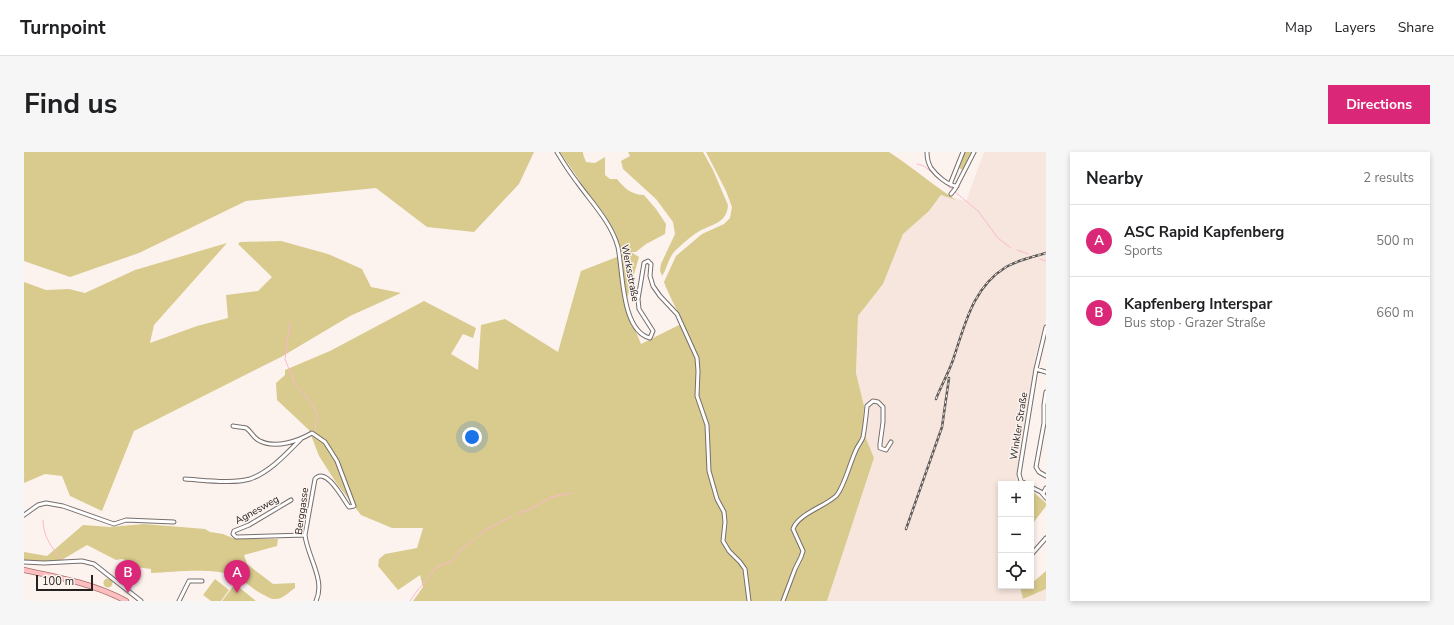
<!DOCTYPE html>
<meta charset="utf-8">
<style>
:root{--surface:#fff;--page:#f6f6f6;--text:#202124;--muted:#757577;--line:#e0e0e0;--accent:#db2777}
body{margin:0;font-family:"Nunito Sans",sans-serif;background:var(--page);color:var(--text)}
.controls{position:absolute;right:12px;bottom:12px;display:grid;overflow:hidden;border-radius:0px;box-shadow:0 2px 6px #0003}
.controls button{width:36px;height:36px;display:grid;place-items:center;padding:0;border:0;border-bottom:1px solid var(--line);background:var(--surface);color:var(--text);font:20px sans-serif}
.scale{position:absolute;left:12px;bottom:10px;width:57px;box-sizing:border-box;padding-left:4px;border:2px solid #242120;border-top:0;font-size:11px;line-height:14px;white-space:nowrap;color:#242120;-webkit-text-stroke:3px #fcf3ef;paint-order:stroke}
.you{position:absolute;left:448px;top:285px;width:14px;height:14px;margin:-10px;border:3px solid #fff;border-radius:50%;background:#1a73e8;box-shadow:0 0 0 6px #1a73e833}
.badge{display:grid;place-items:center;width:26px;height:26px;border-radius:50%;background:var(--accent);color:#fff;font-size:13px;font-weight:700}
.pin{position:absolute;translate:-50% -33px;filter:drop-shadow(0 1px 2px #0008)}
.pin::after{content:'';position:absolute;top:21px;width:14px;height:12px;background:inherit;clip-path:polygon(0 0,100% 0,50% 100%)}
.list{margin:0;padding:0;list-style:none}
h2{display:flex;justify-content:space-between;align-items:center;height:52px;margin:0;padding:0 16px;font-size:17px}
h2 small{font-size:13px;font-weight:400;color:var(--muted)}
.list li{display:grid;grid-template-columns:26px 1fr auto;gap:12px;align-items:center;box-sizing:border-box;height:72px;padding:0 16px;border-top:1px solid var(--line)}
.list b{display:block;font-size:15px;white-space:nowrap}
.list p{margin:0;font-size:13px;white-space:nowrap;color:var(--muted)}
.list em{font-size:13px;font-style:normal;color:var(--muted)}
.icon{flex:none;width:22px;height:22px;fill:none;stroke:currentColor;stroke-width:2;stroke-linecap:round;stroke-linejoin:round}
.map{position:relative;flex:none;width:1022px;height:449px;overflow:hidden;border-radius:0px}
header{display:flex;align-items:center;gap:24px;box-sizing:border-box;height:56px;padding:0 20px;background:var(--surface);border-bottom:1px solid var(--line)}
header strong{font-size:19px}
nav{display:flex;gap:22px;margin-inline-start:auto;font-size:14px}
.intro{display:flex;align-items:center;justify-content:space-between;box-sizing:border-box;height:96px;padding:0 24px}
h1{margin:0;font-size:28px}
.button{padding:10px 18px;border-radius:0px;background:var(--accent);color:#fff;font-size:14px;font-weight:700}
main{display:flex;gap:24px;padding:0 24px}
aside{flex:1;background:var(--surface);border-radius:0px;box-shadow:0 2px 6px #0003}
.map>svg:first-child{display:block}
.built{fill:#f7e6de}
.green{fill:#d9ca8d}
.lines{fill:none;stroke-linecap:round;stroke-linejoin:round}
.stream{stroke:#fcb8d1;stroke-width:1}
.street-casing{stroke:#766e6b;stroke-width:5}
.primary-casing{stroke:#ac6c6b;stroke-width:6}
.street{stroke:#fff;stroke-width:3}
.primary{stroke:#fabfbe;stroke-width:4.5}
.rail-casing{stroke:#5d5957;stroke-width:2.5}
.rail{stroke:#fcf3ef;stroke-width:1;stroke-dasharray:3;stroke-linecap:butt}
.labels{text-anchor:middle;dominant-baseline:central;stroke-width:3;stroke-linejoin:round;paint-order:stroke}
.street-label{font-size:10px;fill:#242120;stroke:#fcf3ef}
</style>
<header>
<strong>Turnpoint</strong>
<nav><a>Map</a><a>Layers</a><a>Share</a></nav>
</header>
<div class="intro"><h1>Find us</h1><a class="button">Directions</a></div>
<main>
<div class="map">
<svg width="1022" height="449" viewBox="0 0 1022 449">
<rect width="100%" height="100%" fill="#fcf3ef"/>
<path class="built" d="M960,0H1022V168L1012,202L992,330L989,329L988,332H977V434H996L1000,447L1022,437V449H803L850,306L839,279L840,254L832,221L834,164L859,132L879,82L905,59L918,43L942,49Z"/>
<path class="green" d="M0,0H510L495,32L450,80L403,75L352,36L222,49L115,101L46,125L0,109Z
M536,0H559V2L562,10L571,11L581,5V23L586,27H593C600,36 608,43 620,43L632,57L642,72L641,82L622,92L612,100H607L615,105L601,153L617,192L659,171C653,157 645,144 640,130L652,104L678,82L700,72L706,66L708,55L702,39L682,0H865C888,15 909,33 932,48L917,43L905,59L879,82L859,132L834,164L832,221L840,254L839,279L850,306L803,449H389L399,435L396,423L374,438L354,414L355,407L361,402L393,396L399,376H368L337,363L313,332L295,304L285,278L253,248L252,231L261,223V218L306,199L400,149L452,176L449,186L439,182L427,202L454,218L457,173L481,167L534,200L557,119L598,103V101L590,78L579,60L566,44Z
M604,0H679L689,18L704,53C703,72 687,72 674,80C667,84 656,94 650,100C644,107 643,117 638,124L636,118L637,112L651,82L649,70L632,47L599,17L597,9L606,4Z
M940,0H948L939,18L933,15Z
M257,89L304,102L338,117L347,135L377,141L326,164L257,205L110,279L78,359L46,344L38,324L21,322L0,331V130L22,138L45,137L61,141L111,118L203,91L130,173L126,191L173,174L204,166L202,143L234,139L248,125L214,92L216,90Z
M1007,338L1022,351V354L1007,374Z
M120,372L181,377L186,380L199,382L211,387H254L253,394L220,403L223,412L249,432L271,431V436C265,440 258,448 250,447C247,447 244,445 242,444C230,439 222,429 210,424C189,415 150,420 127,421V417L111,415V411L98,407L92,408L63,393L36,409L20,410L0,409V400L23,404L59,373L86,375Z
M1022,419V437L999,447L996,434H1007V430L1008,431Z
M79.5 431a4.5 4.5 0 1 1 9 0a4.5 4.5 0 1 1-9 0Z
M191,427L205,438L197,449H187L179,443Z
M211,432L232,449H198Z"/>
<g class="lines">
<path class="stream" d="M893,12L900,14L954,59L974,86L987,96
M993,98L1004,102
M1016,107L1022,109
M266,170L261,207L271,232L285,248L291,258L293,264L291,278
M0,322L1,324
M493,362L506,357L528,345L547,341
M19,368C19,385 28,396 38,408
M453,385L460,379L488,364
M386,449L393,439L413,415L428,409L436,398L451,387"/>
<g class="street-casing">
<path id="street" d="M533,0C539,10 546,21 553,30C568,51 587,70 594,95C599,118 597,179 626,186L629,179L615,157L614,147L620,111L624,109L627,112L626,124L629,134L636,144L653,162L673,206L674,219L673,244L683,273L685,319L693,347L700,360L701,370L699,389L705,399L716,410L721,417L725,449
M903,0C903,5 904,11 907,16C912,23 924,34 933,34
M927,33V30L939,0
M927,42L931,37L950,0
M1012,217L1022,220
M1022,240L1020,253V271L1012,315L1015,320L1022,324
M209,274C213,275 218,275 222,276C227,279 230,287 236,289C252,297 274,289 288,281L301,290L313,309L330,354L325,355C319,347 302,314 291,327L281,383C283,404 302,428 292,449
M161,327C179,328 209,332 226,327C246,320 262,302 277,287
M1002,332L997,329L995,322L1012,217L1022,175
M1007,335L1017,340L1022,346
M1019,342L1022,336
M267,348L225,373L210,379L209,382L212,385L281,383
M0,363L14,353L22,351L39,354L90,372L102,368L150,370
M1007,403L1022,386
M0,410L20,411L58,409L70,412L117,449
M155,449L165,429H178
M759,449L771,417L777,405L779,399L769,377C774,362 800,355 812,344C820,336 827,307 833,296C835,292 838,289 839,285C841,275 842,264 843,254L849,249L854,250L859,255V270L856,292V296L862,298L867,290"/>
</g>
<g class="primary-casing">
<path id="primary" d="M0,418C34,425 71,432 102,449"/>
</g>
<use href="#street" class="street"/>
<use href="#primary" class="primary"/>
<g class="rail-casing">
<path id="rail" d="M912,247C917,234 924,222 929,208C941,173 948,136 982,115C994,108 1009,105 1022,101
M882,377L918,275L925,226"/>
</g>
<use href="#rail" class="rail"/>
</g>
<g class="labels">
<g class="street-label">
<text transform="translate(606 121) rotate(79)">Werksstraße</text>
<text transform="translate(995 274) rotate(-81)">Winkler Straße</text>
<text transform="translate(233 358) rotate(-29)">Agnesweg</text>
<text transform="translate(278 359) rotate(-82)">Berggasse</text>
</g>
</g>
</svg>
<div class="controls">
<button>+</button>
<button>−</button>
<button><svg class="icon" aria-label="locate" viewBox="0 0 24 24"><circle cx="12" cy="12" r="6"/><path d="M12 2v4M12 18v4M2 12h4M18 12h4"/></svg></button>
</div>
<div class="scale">100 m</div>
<div class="you"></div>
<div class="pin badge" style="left:213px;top:441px">A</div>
<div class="pin badge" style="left:104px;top:441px">B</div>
</div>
<aside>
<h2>Nearby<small>2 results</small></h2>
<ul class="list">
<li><span class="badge">A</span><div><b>ASC Rapid Kapfenberg</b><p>Sports</p></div><em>500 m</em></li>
<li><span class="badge">B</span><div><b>Kapfenberg Interspar</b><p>Bus stop · Grazer Straße</p></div><em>660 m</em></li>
</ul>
</aside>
</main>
